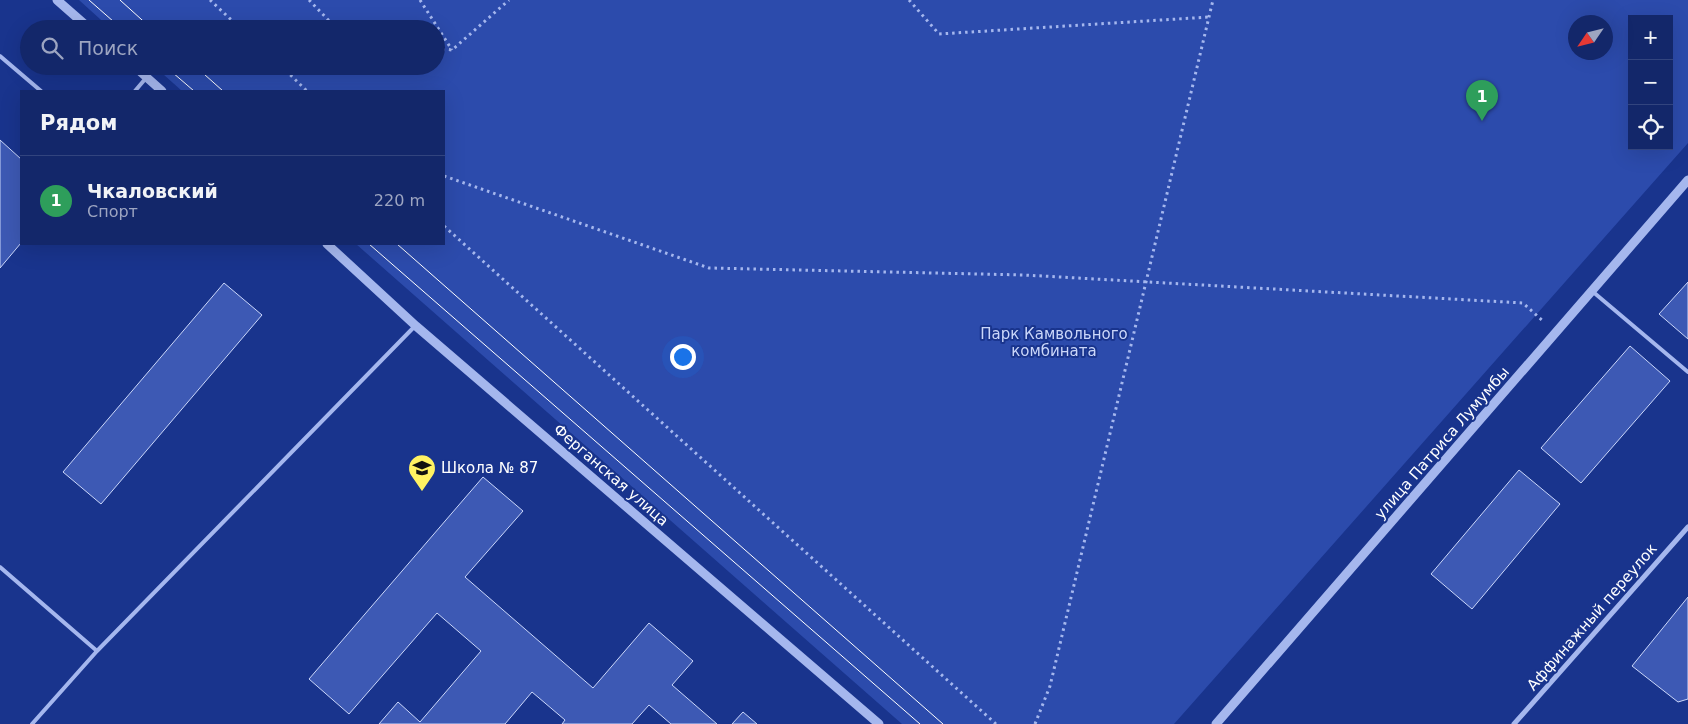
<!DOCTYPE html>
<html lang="ru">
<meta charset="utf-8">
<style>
:root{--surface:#13276a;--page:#1c2f70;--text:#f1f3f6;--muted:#9da5c1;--line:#32447e;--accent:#fff262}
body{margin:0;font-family:"DejaVu Sans",sans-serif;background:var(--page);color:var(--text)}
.controls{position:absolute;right:15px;top:15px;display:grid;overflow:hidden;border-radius:0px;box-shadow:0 5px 20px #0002}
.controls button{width:45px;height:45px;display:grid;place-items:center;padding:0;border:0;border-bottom:1px solid var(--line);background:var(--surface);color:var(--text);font:25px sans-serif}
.compass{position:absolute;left:1568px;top:15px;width:45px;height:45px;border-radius:50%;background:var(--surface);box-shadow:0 5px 20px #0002;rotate:235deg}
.you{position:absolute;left:682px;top:356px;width:18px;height:18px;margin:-12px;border:4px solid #fff;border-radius:50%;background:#1a73e8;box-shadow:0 0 0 8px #1a73e833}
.badge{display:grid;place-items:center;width:32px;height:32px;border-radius:50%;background:var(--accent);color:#fff;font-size:16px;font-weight:700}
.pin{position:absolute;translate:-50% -41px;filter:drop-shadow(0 1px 2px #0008)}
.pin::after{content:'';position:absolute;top:26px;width:18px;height:15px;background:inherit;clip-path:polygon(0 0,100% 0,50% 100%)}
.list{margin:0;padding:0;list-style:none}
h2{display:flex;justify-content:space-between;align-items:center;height:65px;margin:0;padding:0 20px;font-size:21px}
h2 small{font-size:16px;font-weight:400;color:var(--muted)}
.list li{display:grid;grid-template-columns:32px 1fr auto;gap:15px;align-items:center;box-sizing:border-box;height:90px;padding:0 20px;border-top:1px solid var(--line)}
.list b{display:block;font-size:19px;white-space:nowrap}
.list p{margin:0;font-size:16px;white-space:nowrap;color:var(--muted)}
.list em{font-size:16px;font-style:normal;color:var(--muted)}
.icon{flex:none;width:28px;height:28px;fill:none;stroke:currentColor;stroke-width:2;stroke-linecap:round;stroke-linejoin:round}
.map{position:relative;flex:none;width:1688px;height:724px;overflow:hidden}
.search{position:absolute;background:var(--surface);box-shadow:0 5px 20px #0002;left:20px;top:20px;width:425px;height:55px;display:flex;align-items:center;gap:12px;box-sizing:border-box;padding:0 18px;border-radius:28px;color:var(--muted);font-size:19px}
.panel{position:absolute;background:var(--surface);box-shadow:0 5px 20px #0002;left:20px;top:90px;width:425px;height:155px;border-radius:0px}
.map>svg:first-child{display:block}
.green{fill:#2c4bac;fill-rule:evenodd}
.building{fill:#3d59b4;stroke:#cbd7fa}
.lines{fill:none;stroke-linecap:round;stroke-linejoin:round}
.path{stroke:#a5b7ee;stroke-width:3;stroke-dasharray:2.5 4;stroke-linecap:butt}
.service{stroke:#a5b7ee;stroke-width:4}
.minor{stroke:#a5b7ee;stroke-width:5}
.tertiary{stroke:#a5b7ee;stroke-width:9}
.tram{stroke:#fff;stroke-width:1}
.labels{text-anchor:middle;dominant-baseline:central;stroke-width:4;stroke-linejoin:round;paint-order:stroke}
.park-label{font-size:15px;fill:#cbd7fa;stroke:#19348d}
.street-label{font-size:15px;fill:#fff;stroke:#19348d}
.poi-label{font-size:15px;fill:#fff;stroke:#19348d;text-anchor:start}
</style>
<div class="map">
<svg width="1688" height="724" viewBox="0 0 1688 724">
<rect width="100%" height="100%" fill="#19348d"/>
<path class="green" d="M79,0H1688V143L1174,724H902L356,244H444V91H182L154,66H436V29H111ZM1632,19H1669V146H1632ZM1576,22H1606V52H1576Z"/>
<path class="building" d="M0,140L21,159V243L0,268Z
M1688,282V339L1659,314Z
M224,283L262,315L101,504L63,472Z
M1630,346L1670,381L1581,483L1541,448Z
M1519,470L1560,504L1472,609L1431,574Z
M483,477L523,511L465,577L593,688L649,623L693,661L672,685L717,724H671L649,705L632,724H562L565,720L532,692L505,724H379L398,702L420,722L481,651L437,613L349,714L309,679Z
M1688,597V699L1678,702L1632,666Z
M743,712L757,724H732Z"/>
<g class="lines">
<path class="path" d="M210,0L241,29
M309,0L337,29
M420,0L452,50
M909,0L939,34L1209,17
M436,48L452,50L509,0
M281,66L307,91
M444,176L709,268L1024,275L1523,303L1544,322
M444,226L996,724
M1035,724L1050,686L1213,0"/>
<path class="service" d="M0,56L41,91
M135,91L146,78
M1592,291L1688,372
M0,567L97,651
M32,724L97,651L415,326"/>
<path class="minor" d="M1514,724L1688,527"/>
<path class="tertiary" d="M57,0L90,29
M134,66L162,91
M327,244L416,326L879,724
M1216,724L1688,180"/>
<path class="tram" d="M89,0L122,29
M120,0L152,29
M165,66L194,91
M195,66L223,91
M369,244L920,724
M397,244L943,724"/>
</g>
<defs>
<g id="school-pin" transform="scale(1.4375)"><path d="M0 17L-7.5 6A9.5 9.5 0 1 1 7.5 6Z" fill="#fff262" stroke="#19348d"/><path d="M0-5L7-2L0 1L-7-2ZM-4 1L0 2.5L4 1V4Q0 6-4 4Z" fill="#111"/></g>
</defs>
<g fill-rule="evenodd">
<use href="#school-pin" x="422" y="468"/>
</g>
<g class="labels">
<g class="park-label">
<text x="1054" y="334">Парк Камвольного<tspan x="1054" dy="17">комбината</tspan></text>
</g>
<g class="street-label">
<text transform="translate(1442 443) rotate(-49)">улица Патриса Лумумбы</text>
<text transform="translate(611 475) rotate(41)">Ферганская улица</text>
<text transform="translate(1592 617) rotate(-49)">Аффинажный переулок</text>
</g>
<g class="poi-label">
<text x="441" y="468">Школа № 87</text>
</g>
</g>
</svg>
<div class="controls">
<button>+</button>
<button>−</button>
<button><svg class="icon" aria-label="locate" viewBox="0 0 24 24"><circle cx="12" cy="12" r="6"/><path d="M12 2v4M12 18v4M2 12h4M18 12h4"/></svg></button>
</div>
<svg class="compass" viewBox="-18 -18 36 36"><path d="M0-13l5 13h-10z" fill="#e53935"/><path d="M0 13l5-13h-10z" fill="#9da5c1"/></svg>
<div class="you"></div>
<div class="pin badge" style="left:1482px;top:121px;background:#2e9e5b">1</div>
<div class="search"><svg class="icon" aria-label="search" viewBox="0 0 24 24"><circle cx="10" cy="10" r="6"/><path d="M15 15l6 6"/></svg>Поиск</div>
<section class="panel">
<h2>Рядом<small></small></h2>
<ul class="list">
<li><span class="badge" style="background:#2e9e5b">1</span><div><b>Чкаловский</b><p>Спорт</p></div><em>220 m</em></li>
</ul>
</section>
</div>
